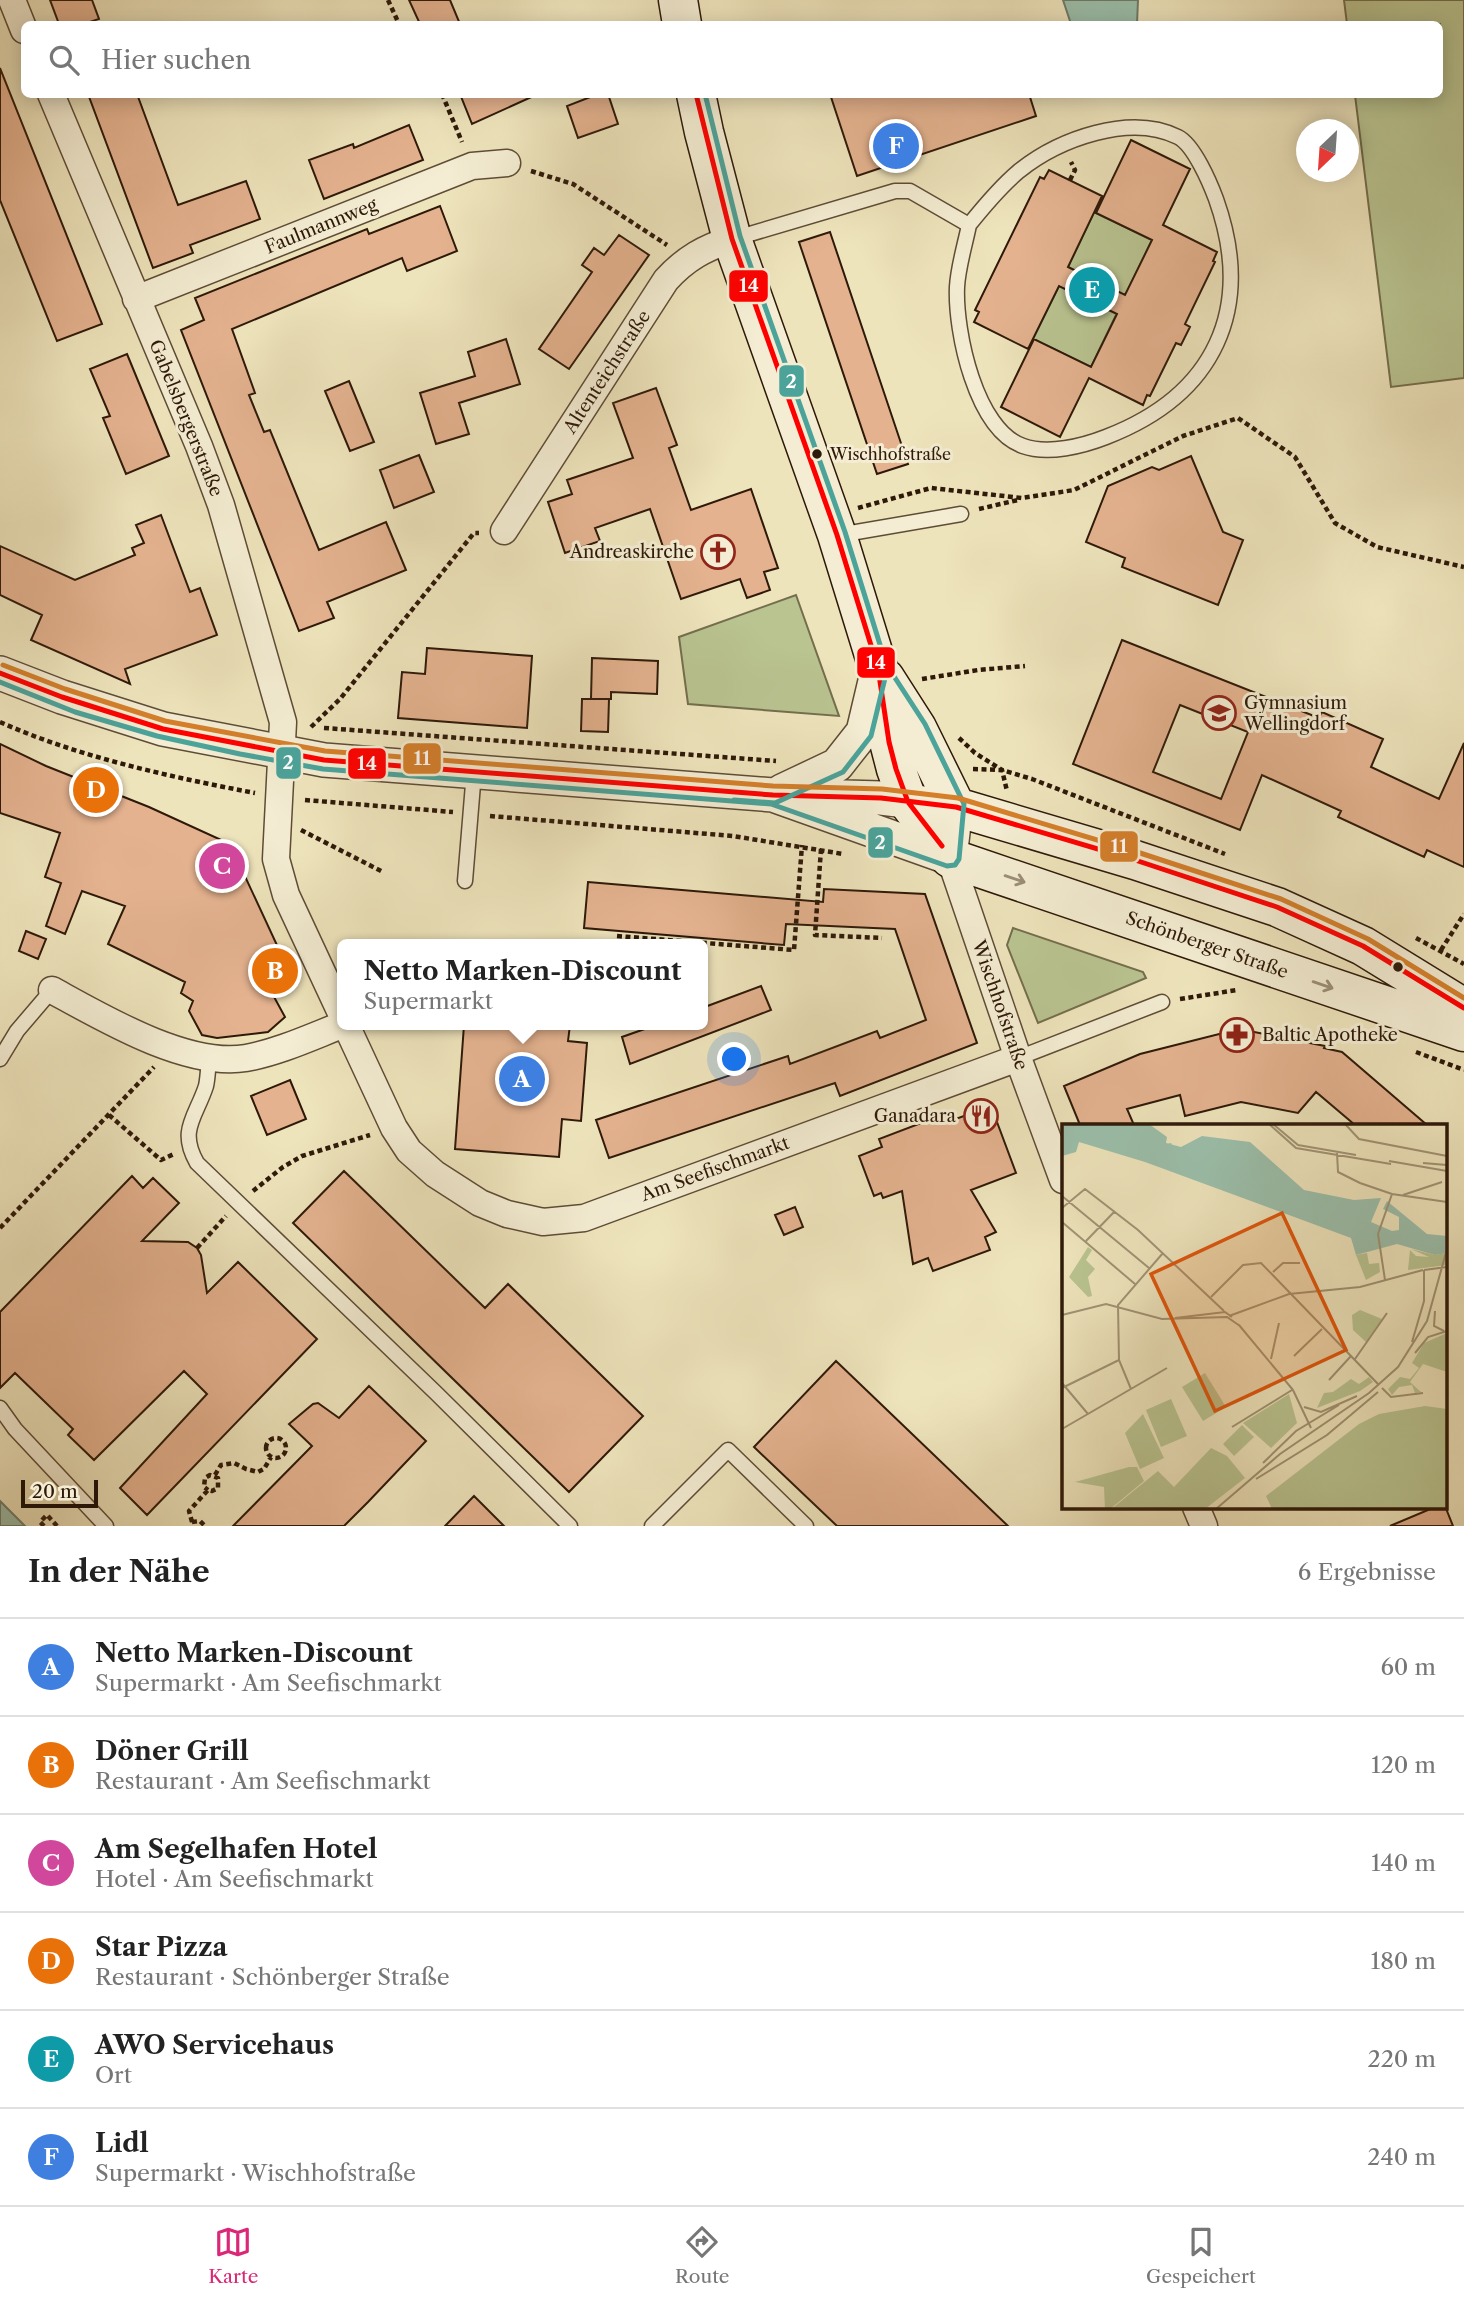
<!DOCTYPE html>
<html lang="de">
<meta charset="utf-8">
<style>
:root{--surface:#fff;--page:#f2f2f2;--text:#222;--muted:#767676;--line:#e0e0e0;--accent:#db2777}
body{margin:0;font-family:"Libre Caslon Text",serif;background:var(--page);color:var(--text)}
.compass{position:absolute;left:1296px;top:119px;width:63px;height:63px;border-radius:50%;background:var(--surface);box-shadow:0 4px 18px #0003;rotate:205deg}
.scale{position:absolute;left:21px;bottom:18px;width:77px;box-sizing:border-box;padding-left:7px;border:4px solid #2e1909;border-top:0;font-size:19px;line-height:24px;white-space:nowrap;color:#2e1909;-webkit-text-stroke:5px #f4edd3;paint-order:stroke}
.you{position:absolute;left:735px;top:1060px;width:24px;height:24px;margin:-18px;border:5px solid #fff;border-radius:50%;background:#1a73e8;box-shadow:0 0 0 10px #1a73e833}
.badge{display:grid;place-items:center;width:46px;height:46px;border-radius:50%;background:var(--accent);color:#fff;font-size:23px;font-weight:700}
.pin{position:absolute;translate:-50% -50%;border:4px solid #fff;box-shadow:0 2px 7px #0006}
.popup{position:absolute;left:337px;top:939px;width:371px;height:91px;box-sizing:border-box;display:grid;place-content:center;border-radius:10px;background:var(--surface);filter:drop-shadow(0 2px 5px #0005);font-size:23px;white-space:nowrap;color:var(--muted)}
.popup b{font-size:26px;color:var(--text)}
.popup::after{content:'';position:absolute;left:50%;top:100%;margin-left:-14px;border:14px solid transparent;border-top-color:var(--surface)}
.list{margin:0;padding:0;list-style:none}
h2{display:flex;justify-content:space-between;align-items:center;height:91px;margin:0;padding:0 28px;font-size:30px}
h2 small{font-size:23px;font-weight:400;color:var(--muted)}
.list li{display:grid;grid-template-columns:46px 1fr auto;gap:21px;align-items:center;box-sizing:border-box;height:98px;padding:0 28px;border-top:2px solid var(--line)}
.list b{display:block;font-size:26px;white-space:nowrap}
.list p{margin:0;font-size:23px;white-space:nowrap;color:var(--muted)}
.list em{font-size:23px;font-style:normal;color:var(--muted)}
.icon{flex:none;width:38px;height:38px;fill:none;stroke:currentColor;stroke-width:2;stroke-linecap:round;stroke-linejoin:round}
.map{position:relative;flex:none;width:1464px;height:1526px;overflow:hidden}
.search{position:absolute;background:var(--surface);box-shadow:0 4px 18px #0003;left:21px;right:21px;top:21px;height:77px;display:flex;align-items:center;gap:18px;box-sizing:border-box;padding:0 24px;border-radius:10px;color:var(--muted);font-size:26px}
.sheet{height:679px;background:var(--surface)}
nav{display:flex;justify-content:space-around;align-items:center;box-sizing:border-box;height:98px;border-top:2px solid var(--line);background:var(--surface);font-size:19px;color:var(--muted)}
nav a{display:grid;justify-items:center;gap:4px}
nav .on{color:var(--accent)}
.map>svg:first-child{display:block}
.green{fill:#b9c491;stroke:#746e4d;stroke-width:2}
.water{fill:#9bbfab;stroke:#6f7d6a;stroke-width:2}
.building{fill:#e4b28f;stroke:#2e1909;stroke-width:2;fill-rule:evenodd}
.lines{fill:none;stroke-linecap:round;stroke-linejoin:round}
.service-casing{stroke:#5e4c36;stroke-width:17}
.minor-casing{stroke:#5e4c36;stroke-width:29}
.tertiary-casing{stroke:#5e4c36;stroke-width:36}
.secondary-casing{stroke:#2e1909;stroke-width:41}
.path{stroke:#2e1909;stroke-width:4.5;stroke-dasharray:5 3.5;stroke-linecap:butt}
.service{stroke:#f4edd3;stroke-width:14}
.minor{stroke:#f4edd3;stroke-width:26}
.tertiary{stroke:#f4edd3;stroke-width:33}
.secondary{stroke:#f4edd3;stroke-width:38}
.bus-1-casing{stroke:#f4edd3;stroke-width:10}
.bus-2-casing{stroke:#f4edd3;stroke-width:10}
.bus-3-casing{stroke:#f4edd3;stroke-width:10}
.bus-1{stroke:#f00;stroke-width:5}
.bus-2{stroke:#4ba39a;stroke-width:5}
.bus-3{stroke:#d57f2b;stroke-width:5}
.oneway{stroke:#9b8e78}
.bus-dot{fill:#2e1909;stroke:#f4edd3;stroke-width:2.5}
.labels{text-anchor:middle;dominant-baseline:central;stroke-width:6;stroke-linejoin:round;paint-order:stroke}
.bus-label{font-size:16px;fill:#2e1909;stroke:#f4edd3;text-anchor:start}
.street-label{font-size:18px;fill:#2e1909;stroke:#f4edd3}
.poi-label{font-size:18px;fill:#2e1909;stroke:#f4edd3;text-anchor:end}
.inset-river{fill:none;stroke:#9bbfab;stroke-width:3.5}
.inset-road{fill:none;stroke:#a19374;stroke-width:2}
.view{fill:#df560c;fill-opacity:0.15;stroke:#df560c;stroke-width:3.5}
.inset-edge{fill:none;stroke:#2e1909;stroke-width:3.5}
.line-badge{stroke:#f4edd3;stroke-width:2.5}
.badge-label{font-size:19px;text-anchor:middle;font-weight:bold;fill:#fff}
</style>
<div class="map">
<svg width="1464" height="1526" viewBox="0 0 1464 1526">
<rect width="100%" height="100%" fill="#eee4bc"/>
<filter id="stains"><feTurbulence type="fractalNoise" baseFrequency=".00286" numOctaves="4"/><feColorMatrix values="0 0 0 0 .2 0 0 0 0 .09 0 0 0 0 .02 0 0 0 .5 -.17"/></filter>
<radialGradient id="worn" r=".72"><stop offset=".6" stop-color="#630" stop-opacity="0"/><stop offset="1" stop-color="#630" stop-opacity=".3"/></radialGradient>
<path class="green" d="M1344,0H1464V378L1391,387L1355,95L1440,94V24H1347Z
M1094,212L1152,240L1091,367L1033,339L1059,286L1073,270L1068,267Z
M796,595L839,716L688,704L679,637Z
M1013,928L1143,972L1146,978L1038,1023L1007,945Z"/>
<path class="water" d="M1063,0H1138L1137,24H1071Z
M0,1501L25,1526H0Z"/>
<path class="building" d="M50,0H92L99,19L84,24H59Z
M409,0H450L460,24H420Z
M0,68L102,324L57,341L0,200Z
M88,94H137L178,205L246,181L260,219L190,245L193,253L153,268Z
M460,94H538L472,124Z
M598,94H608L618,124L578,138L567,106Z
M830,94H1029L1036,116L857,176Z
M409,125L423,160L324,199L309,160L353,144L354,148Z
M1131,140L1190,169L1163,225L1217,252L1213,261L1215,262L1185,324L1190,327L1181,345L1176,343L1150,396L1147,395L1143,405L1089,378L1060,437L1001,407L1034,339L1091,367L1117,314L1059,286L1028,349L974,322L979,312L975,310L1040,177L1044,179L1049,170L1102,196L1068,267L1125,295L1152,240L1096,213Z
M440,206L457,251L407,271L402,258L232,329L255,393L249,395L264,432L270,430L319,550L386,522L406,570L327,602L334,618L299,631L181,330L204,320L195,298L367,229L369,234Z
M830,232L908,464L877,474L799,242Z
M619,235L649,255L569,369L539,349L592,272L582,265L594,248L604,255Z
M506,339L520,384L459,403L469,434L436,444L420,393L475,376L468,352Z
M127,354L169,456L126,474L103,418L110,416L90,369Z
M349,381L374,442L350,451L325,391Z
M656,388L677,445L669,448L691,510L751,489L778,568L764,572L770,590L747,598L740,579L681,599L650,509L595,528L600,541L565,553L548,502L572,494L567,480L633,458L613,403Z
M419,455L434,492L394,508L380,470Z
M1191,456L1223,532L1243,540L1218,605L1122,567L1125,558L1086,542L1108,486L1152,467L1159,470Z
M161,515L190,592L200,588L217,635L125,669L130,684L31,640L42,615L0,595V546L75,580L135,555L132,548L144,543L136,525Z
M1122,640L1319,718L1322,712L1383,739L1371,767L1439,799L1464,743V867L1427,850L1424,857L1338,817L1341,811L1262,775L1240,830L1073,764ZM1180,705L1248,732L1221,799L1153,772Z
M427,648L532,656L527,728L398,718L402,672L425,674Z
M592,658L658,661L657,694L611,692V699H609L608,732L581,731L582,699H608H591Z
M0,744L46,766L149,807L230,844L295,984L273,995L285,1017L268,1032L217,1038L202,1035L189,1011L193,1001L181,993L185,982L108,944L125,906L82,891L65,934L46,926L61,883L45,877L60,833L0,813Z
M588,882L823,902L824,889L925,894L977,1043L840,1096L835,1083L609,1158L596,1120L788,1056L790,1064L877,1031L880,1038L926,1020L895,929L786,924L784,945L584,928Z
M26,931L46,939L38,959L19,951Z
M761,986L771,1010L630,1064L622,1037L656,1025H702V1008Z
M464,1025H570L568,1041L587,1043L581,1121L562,1119L559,1157L455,1149Z
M1239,1029L1325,1046L1324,1048L1342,1052L1427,1125H1355L1316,1092L1298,1113L1241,1102L1185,1116L1180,1095L1127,1109L1134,1125H1080L1064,1086L1140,1054Z
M290,1080L306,1119L267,1135L251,1096Z
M991,1106L1016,1173L971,1190L996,1232L985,1237L990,1250L933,1271L928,1258L913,1264L902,1191L883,1198L881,1193L874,1196L859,1156L882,1147L879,1139L942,1115L945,1123Z
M344,1171L485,1308L508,1284L643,1416L569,1492L293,1223Z
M132,1176L143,1188L153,1178L179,1203L142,1241L188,1242L197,1248L201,1255L207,1293L238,1262L317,1339L147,1515L120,1488L207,1394L184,1371L94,1460L68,1435L73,1429L15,1373L0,1388V1312Z
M795,1207L803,1227L784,1235L775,1215Z
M836,1361L1008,1526H837L754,1447Z
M369,1386L426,1441L368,1502L344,1526H233L312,1446L289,1424L313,1404L318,1403L339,1418Z
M474,1496L504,1526H445Z
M1445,1506L1453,1526H1390L1435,1507Z"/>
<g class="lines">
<g class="service-casing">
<path id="service" d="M733,239L895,191H910L969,225C965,245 958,267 957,287C955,332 976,430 1023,446C1048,455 1083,446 1106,437C1215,395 1255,309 1216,199C1210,183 1194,145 1178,137C1130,113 1059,139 1019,171C1000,187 985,205 969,225
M839,535L961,514
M465,881L474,772
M1018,1058L1162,1002
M0,1059L17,1031L52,990
M209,1059C208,1067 208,1077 206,1086C196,1117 178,1130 197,1163L436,1393L570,1526
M0,1408L15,1429L106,1526
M652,1526L728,1450L806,1526"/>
</g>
<g class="minor-casing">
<path id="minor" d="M12,0L24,30
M51,94L199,446L221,505L283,722L276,859L286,895L342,1015
M136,299L472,166L507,163
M504,531L666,280C686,258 705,248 732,239
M950,858L1018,1058L1063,1180
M52,990C103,1018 187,1068 246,1058C279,1052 311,1037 342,1025
M346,1025L394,1128L409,1151L435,1174L480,1203L507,1214L543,1222L584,1218L1018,1058
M1196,1507L1204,1526"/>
</g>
<g class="tertiary-casing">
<path id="tertiary" d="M0,673L62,697L163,729L324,760L773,795L881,798L956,807L950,858L773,795
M782,791L837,765L863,732L876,677"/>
</g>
<g class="secondary-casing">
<path id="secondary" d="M678,0L682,24
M696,94L704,132L732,239L837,535L878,668L889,742L896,769L908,802L950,858L1464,1032
M885,678L917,728L956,807L1135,860L1277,907L1363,946L1464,1008"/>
</g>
<path class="path" d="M388,0L399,24
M442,94L462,142
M531,171L573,184L667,245
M1070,180L1075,170L1071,162
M858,508L931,488L1022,498L1074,490L1183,436L1238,418L1295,457L1335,523L1377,547L1464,567
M979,509L1018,500
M922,679L978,670L1025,666
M0,722C78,757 171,777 255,793
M311,727L340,699L474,533H479
M324,728L776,761
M959,738L975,753L1002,770L1007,791
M973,769L1002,770L1032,779L1225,854
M305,800L453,812
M490,816L733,836L843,854
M301,830L383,872
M821,849L815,935L882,938
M617,936L794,950L802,845
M1416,938L1464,964
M1441,950L1464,914
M1180,999L1237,990
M1416,1052L1464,1070
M109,1115L161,1160L174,1154
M253,1191L283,1167L302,1156L370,1135
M0,1228L154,1067
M197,1248L226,1216
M266 1448a10 10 0 1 1 20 0a10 10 0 1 1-20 0Z
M215,1475L221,1465L234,1463L246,1469L258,1472L264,1469L271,1457
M192,1522L189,1511L208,1490L212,1491L218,1488V1478L210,1475L205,1478L204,1487L208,1490
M192,1522L200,1521L205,1526
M44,1526L40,1522L47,1515L57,1526"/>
<use href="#service" class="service"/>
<use href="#minor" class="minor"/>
<use href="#tertiary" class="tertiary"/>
<use href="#secondary" class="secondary"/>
<g class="bus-1-casing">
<path id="bus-1" d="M696,94L732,239L837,535L878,668L889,742L896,769L908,802L942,846
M0,673L62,697L163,729L324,760L773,795L881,798L956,807L1135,860L1277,907L1363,946L1464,1008"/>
</g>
<g class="bus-2-casing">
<path id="bus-2" d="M0,682L75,712L157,736L240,754L323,769L771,804L947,866L955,865L959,859L964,804L925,724L886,664L845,532L740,236L705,94
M734,800L775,803L843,772L871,736L887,670"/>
</g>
<g class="bus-3-casing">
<path id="bus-3" d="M3,665L65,689L165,721L325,751L773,786L882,789L958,798L1137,852L1281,899L1368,939L1464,998"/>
</g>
<use href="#bus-1" class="bus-1"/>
<use href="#bus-2" class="bus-2"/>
<use href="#bus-3" class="bus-3"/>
</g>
<defs><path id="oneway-shaft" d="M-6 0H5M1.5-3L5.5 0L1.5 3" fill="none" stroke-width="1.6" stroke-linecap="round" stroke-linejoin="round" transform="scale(1.75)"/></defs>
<g class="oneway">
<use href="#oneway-shaft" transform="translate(1015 879) rotate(19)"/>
<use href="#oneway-shaft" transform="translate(1323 985) rotate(19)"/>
</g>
<defs>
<g id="church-ring" transform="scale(1.75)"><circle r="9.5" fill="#f4edd3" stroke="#8f2418" stroke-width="1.5"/><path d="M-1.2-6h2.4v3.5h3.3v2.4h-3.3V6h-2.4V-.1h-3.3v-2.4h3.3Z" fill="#8f2418"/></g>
<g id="school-ring" transform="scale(1.75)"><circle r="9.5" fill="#f4edd3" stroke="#8f2418" stroke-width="1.5"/><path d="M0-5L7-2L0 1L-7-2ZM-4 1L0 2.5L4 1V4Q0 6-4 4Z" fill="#8f2418"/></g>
<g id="pharmacy-ring" transform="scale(1.75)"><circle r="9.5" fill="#f4edd3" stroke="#8f2418" stroke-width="1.5"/><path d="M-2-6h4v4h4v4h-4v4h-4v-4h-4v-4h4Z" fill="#8f2418"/></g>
<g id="restaurant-ring" transform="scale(1.75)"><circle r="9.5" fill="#f4edd3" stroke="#8f2418" stroke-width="1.5"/><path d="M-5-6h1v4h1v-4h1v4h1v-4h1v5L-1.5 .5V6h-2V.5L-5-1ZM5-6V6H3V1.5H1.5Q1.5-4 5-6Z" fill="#8f2418"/></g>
</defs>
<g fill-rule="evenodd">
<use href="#church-ring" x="718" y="552"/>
<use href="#school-ring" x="1219" y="713"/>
<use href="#pharmacy-ring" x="1237" y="1035"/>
<use href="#restaurant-ring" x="981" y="1116"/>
</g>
<g class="bus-dot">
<circle cx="817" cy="454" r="6"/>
<circle cx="1398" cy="967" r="6"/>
</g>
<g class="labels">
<g class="bus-label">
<text x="830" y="454">Wischhofstraße</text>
</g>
<g class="street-label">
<text transform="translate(321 226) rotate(-22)">Faulmannweg</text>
<text transform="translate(607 372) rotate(-57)">Altenteichstraße</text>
<text transform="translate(186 418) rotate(68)">Gabelsbergerstraße</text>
<text transform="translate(1207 945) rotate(19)">Schönberger Straße</text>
<text transform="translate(1000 1005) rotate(71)">Wischhofstraße</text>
<text transform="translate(715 1169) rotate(-20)">Am Seefischmarkt</text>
</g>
<g class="poi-label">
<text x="694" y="552">Andreaskirche</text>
<text x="1244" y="703" text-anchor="start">Gymnasium<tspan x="1244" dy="21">Wellingdorf</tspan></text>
<text x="1262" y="1035" text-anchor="start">Baltic Apotheke</text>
<text x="956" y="1116">Ganadara</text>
</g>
</g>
<g transform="translate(1062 1124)">
<rect width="385" height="385" fill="#eee4bc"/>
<path d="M26,123L30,126L24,136L33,145L26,153L30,172L26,173L7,153ZM349,125L373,131L385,129V141L346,146L348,126L354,132L367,133ZM305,129L307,140L317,139L318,148L304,156L294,131ZM298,186L320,195L304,218L291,206L290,191ZM385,209V248L361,240L348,258L359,268L353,269L350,261L337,263L330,271L326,265L338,253L348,255L357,244L350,239L362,219ZM143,249L164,283L141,297L120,263ZM307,253L311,258L298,267L255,284L262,269L271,268L289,255L297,260ZM227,270L235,299L209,324L181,299ZM109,275L125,312L99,323L84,286ZM363,282L385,285V385H210L204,372L297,300L317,290ZM81,290L102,334L78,345L63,309ZM180,301L192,313L172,332L161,320ZM149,324L165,332L183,354L143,385L52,383L96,347L112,363ZM67,343H75L82,357L48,385H43L42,363L13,358Z" fill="#b9c491"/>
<path d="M0,0H87L105,13L104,19L119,23L140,12L188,18L242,66L292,76L319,74L309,98L330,107L337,106V93L321,85L325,77L365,110L385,112V129L373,131L335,120L294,131L289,114L83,38L17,18L14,28L0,32Z" fill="#9bbfab"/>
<path class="inset-river" d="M30,0L211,67L215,77M90,25L108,21L112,33M339,106L345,115L369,123L385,120"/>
<path class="inset-road" d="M207,0L234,24L329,40M211,0L236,21L294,31M283,0L297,15L385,32M275,29L276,48L298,59L330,70L385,78M327,37L385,47M361,39L385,41M341,71L380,58M0,72L87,144M0,84L23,65L76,106L162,187M0,98L73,160M24,117L53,87M362,146L385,143M211,148L221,139H238M323,156L316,110L330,70M149,173L181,141L199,139L316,260M373,187L372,202L382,207M0,191L44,180L100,195L165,193L178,202M167,192L227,170L298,163L361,146M113,194L163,188L170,193M177,201L231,266M350,218L362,177V146M353,229L366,213L385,207M232,232L260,205M209,235L217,199M293,235L325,189M267,256L289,232M0,259L26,290M0,264L57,236M320,264L329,273L361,269M69,265L57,236L56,181L101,129M231,266L249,304M242,283L259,288L295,272M170,303L230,266M0,305L105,244M201,339L234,307L277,281M194,355L265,311L316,268M154,385L218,330L307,269L336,243L365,197L385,125"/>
<path class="view" d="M220,89L284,226L153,287L89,150Z"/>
<rect width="385" height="385" class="inset-edge"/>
</g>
<g class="line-badge">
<rect x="728" y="269" width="41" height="34" rx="7" fill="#f00"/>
<rect x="778" y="364" width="27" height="34" rx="7" fill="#4ba39a"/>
<rect x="856" y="646" width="40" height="33" rx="7" fill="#f00"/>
<rect x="402" y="742" width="40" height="33" rx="7" fill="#d57f2b"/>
<rect x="275" y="746" width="27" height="34" rx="7" fill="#4ba39a"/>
<rect x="347" y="747" width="40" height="33" rx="7" fill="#f00"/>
<rect x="867" y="826" width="27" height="33" rx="7" fill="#4ba39a"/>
<rect x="1099" y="830" width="40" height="33" rx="7" fill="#d57f2b"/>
</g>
<g class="badge-label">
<text x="749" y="292">14</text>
<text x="791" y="388">2</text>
<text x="876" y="669">14</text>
<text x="422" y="765">11</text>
<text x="288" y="769">2</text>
<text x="367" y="770">14</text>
<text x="880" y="849">2</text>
<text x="1119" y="853">11</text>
</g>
<rect width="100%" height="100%" filter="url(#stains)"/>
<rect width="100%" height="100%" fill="url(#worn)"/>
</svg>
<svg class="compass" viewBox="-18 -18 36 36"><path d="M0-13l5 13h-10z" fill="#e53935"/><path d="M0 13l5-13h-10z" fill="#767676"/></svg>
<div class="scale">20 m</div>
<div class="you"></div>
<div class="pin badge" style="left:522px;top:1079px;background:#3f7fe0">A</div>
<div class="popup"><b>Netto Marken-Discount</b>Supermarkt</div>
<div class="pin badge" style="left:275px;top:971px;background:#e8710a">B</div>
<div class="pin badge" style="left:222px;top:866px;background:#d1479c">C</div>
<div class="pin badge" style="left:96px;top:790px;background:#e8710a">D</div>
<div class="pin badge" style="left:1092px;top:290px;background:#0f9aa8">E</div>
<div class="pin badge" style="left:896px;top:146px;background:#3f7fe0">F</div>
<div class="search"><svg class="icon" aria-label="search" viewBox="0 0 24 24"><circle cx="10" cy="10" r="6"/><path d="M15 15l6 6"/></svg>Hier suchen</div>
</div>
<section class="sheet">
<h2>In der Nähe<small>6 Ergebnisse</small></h2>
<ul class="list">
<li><span class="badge" style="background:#3f7fe0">A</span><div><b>Netto Marken-Discount</b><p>Supermarkt · Am Seefischmarkt</p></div><em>60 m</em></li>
<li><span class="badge" style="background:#e8710a">B</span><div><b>Döner Grill</b><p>Restaurant · Am Seefischmarkt</p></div><em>120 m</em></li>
<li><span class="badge" style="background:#d1479c">C</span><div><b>Am Segelhafen Hotel</b><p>Hotel · Am Seefischmarkt</p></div><em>140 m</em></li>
<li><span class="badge" style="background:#e8710a">D</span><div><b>Star Pizza</b><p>Restaurant · Schönberger Straße</p></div><em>180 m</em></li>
<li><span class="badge" style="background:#0f9aa8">E</span><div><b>AWO Servicehaus</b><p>Ort</p></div><em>220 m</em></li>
<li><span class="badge" style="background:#3f7fe0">F</span><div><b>Lidl</b><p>Supermarkt · Wischhofstraße</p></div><em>240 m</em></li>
</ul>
</section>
<nav>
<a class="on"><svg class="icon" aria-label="map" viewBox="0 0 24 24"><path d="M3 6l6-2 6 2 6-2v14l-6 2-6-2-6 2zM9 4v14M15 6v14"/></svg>Karte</a>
<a><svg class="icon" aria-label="directions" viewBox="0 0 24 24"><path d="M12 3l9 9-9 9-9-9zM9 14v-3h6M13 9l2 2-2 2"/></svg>Route</a>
<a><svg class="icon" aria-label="saved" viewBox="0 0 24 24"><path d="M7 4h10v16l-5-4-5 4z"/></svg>Gespeichert</a>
</nav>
